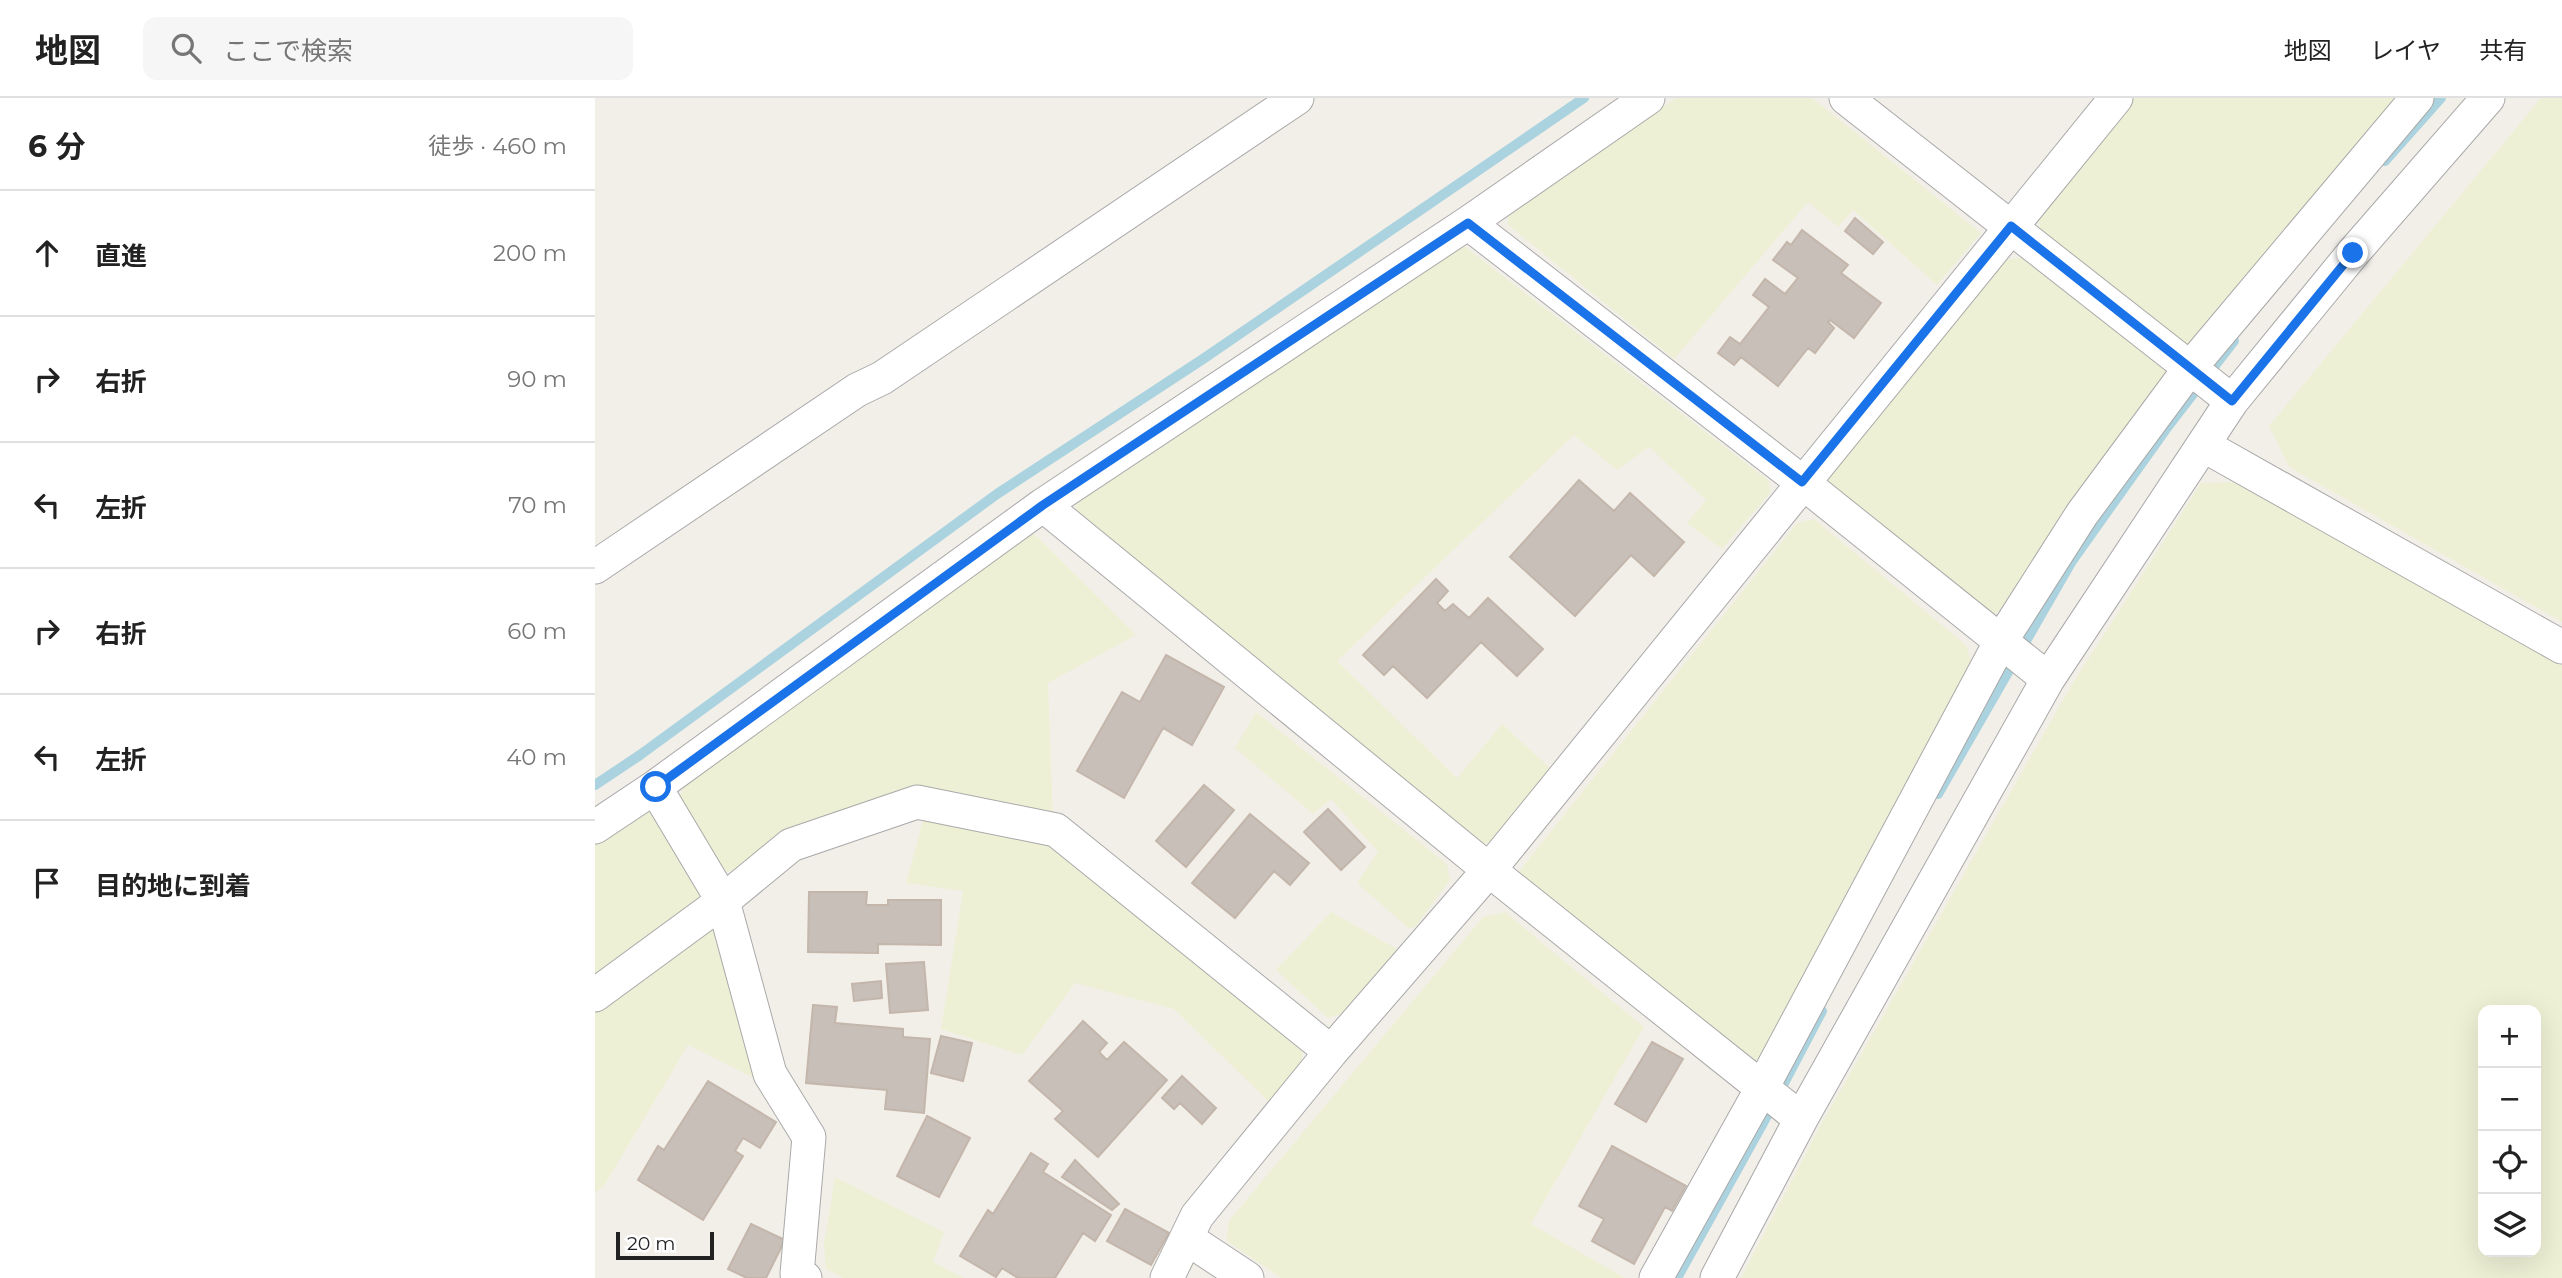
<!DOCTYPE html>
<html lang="ja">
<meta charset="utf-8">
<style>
:root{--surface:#fff;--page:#f6f6f6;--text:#222;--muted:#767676;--line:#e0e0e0}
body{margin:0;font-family:Montserrat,"Noto Sans JP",sans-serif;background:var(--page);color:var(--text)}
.controls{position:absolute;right:21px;bottom:21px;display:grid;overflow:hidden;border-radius:14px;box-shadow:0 7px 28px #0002}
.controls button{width:63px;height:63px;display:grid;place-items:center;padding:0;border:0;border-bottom:2px solid var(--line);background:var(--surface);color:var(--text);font:35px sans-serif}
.scale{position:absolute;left:21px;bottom:18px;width:98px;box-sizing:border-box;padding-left:7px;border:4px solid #222;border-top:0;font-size:19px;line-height:24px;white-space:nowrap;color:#222;-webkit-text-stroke:5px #fff;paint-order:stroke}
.stop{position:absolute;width:21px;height:21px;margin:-16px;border:5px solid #1a73e8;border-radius:50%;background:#fff}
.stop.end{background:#1a73e8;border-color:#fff;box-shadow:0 2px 7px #0008}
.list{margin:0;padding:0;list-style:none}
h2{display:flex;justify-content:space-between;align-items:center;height:91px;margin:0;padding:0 28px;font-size:30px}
h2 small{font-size:23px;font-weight:400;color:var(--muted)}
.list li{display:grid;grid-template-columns:46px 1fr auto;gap:21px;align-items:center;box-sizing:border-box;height:126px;padding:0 28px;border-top:2px solid var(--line)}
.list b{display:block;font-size:26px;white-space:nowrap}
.list em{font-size:23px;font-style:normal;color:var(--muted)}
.icon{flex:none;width:38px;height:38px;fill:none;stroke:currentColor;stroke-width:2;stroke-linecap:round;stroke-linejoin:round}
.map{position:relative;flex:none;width:1967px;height:1180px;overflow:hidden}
header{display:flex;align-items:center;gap:42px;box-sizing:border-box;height:98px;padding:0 35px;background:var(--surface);border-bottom:2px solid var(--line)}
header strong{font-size:33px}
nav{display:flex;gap:38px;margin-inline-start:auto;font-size:24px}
.search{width:490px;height:63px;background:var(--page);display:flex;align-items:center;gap:18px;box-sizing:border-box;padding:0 24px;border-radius:14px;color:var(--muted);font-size:26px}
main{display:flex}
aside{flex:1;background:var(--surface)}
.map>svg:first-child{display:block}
.farmland{fill:#eef0d5;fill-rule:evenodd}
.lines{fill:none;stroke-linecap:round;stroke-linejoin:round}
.stream{stroke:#aad3df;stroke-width:10}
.building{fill:#c7bfb8;stroke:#c4b6ab;stroke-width:2}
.minor-casing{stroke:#a9a9a9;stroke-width:35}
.minor{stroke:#fff;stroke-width:33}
.route{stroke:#1a73e8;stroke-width:9}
</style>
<header>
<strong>地図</strong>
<div class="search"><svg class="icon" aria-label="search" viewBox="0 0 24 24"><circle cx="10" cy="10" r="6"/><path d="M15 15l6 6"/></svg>ここで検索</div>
<nav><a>地図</a><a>レイヤ</a><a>共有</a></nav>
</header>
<main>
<aside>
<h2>6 分<small>徒歩 · 460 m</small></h2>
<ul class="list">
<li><svg class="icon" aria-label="ahead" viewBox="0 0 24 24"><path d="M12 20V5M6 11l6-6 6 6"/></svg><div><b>直進</b></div><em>200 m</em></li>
<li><svg class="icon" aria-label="right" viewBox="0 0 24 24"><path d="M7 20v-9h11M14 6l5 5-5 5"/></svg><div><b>右折</b></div><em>90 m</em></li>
<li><svg class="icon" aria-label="left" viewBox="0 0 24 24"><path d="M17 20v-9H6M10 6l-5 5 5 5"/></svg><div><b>左折</b></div><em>70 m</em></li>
<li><svg class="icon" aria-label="right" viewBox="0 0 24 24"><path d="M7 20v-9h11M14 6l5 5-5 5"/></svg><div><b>右折</b></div><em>60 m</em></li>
<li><svg class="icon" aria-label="left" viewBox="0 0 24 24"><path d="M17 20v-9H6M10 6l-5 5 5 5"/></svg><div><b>左折</b></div><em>40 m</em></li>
<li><svg class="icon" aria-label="arrive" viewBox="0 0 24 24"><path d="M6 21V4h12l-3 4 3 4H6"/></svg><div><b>目的地に到着</b></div></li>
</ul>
</aside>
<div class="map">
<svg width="1967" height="1180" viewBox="0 0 1967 1180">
<rect width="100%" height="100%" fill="#f2efe9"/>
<path class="farmland" d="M1081,0H1217L1386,135L1342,187L1258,112L1243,129L1213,104L1079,261L913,127V114Z
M1538,0H1805L1593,247L1446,135L1443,119Z
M1946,0H1967V524L1694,369L1674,328Z
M869,148L1174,383L1175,395L1127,451L1092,425L1111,402L1054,349L1022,372L979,337L742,563L862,680L907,626L955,670L898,745H885L482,416L480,406Z
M1429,159L1572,272L1410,512L1390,518L1234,391V376L1407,163Z
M1640,384L1967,567V1180H1146L1223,1032L1476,588L1606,385ZM1888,912H1941V1154H1888Z
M1219,421L1371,547L1377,566L1169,958L1155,964L922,776L1202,425Z
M435,432L541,537L453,585L458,717L323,689L149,769L129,775L82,705L91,683Z
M661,614L852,766L855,782L820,829L813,830L762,785L783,754L736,701L718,716L640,650Z
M56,708L114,801L0,884V745Z
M328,722L455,744L708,954L706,965L674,1004L579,911L480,885L427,957L346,931L368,793L311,785Z
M736,814L804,852L754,913L733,920L681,872Z
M910,814L1049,929L936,1126L1030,1180H686L632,1143L633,1124L888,819Z
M120,823L165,983L93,947L9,1088L0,1095V915Z
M240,1079L349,1134L338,1164L369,1180H248L231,1171L229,1146Z"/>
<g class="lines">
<path class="stream" d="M1790,63L1846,0
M0,687L45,657L402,396L608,261L989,0
M1343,696L1477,463L1571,331L1639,243
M1082,1180L1168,1025L1227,913"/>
</g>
<path class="building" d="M1260,120L1288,144L1278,156L1250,133Z
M1207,132L1253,167L1246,175L1286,205L1259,240L1235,222L1233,224L1239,230L1220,255L1213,250L1183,288L1146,259L1139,267L1123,255L1135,239L1145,246L1174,209L1158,197L1170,181L1190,196L1203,180L1178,162L1192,144L1196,147Z
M984,382L1019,413L1035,395L1089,444L1059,478L1036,457L980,518L915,459Z
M841,481L853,493L842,505L850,513L858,506L874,520L893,500L948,551L922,578L886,544L832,600L798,568L789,577L768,557Z
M571,557L629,589L597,647L568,630L529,700L482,673L527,594L545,604Z
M609,687L639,712L591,769L561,743Z
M733,711L770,749L746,772L709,734Z
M655,716L714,765L695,787L679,773L640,820L597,785Z
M214,794H272L271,807H293V802H346V847L283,846V855L213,854Z
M329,864L333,912L295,915L291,866Z
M286,883L287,900L259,903L257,886Z
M218,907L242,909L240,925L308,931V939L335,941L329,1015L290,1011L292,992L211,985Z
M488,923L512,945L504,954L512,962L529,944L572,982L503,1059L460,1021L468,1013L434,983Z
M346,938L377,945L368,983L336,975Z
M1057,944L1088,961L1051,1024L1020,1006Z
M587,978L621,1010L607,1026L585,1005L579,1011L567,1000Z
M113,983L181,1024L165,1050L148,1040L140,1053L148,1058L108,1122L43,1082L63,1048L69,1052Z
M332,1018L375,1040L344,1099L302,1078Z
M1017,1048L1091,1088L1077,1113L1070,1109L1039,1166L997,1143L1009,1121L984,1108Z
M436,1055L453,1066L448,1074L516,1117L500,1143L488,1135L460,1180H423L407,1170L401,1179L365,1158L393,1112L398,1116Z
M480,1062L524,1106L517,1112L467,1079Z
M530,1111L574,1135L556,1167L512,1143Z
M156,1126L190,1142L171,1180H152L133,1171Z"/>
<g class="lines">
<g class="minor-casing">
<path id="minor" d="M1251,0L1637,303
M873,125L1207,384L1453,581
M1608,347L1967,549
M448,407L894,772L1206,1021
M0,469L262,292L287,280L702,0
M60,689L128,803L175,976L214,1039L202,1176L210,1180
M0,729L60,689L448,407L873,125L1053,0
M0,897L128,803L196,747L322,704L461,732L736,954
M593,1141L652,1180
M572,1180L602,1118L736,954L894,772L1521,0
M1061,1180L1167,990L1406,543L1487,416L1595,270L1822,0
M1122,1180L1206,1021L1453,581L1637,303L1758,155L1893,0"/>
</g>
<use href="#minor" class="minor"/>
</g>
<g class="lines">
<path class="route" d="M61,689L448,407L873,125L1207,384L1416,128L1637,303L1758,155"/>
</g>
</svg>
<div class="controls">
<button>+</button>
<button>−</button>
<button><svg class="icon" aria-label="locate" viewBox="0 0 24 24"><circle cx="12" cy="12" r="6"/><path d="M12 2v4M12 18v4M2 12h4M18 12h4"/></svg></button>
<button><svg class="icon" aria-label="layers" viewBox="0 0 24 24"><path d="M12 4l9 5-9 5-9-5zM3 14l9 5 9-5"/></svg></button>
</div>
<div class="scale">20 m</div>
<div class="stop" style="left:61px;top:689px"></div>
<div class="stop end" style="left:1758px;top:155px"></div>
</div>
</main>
